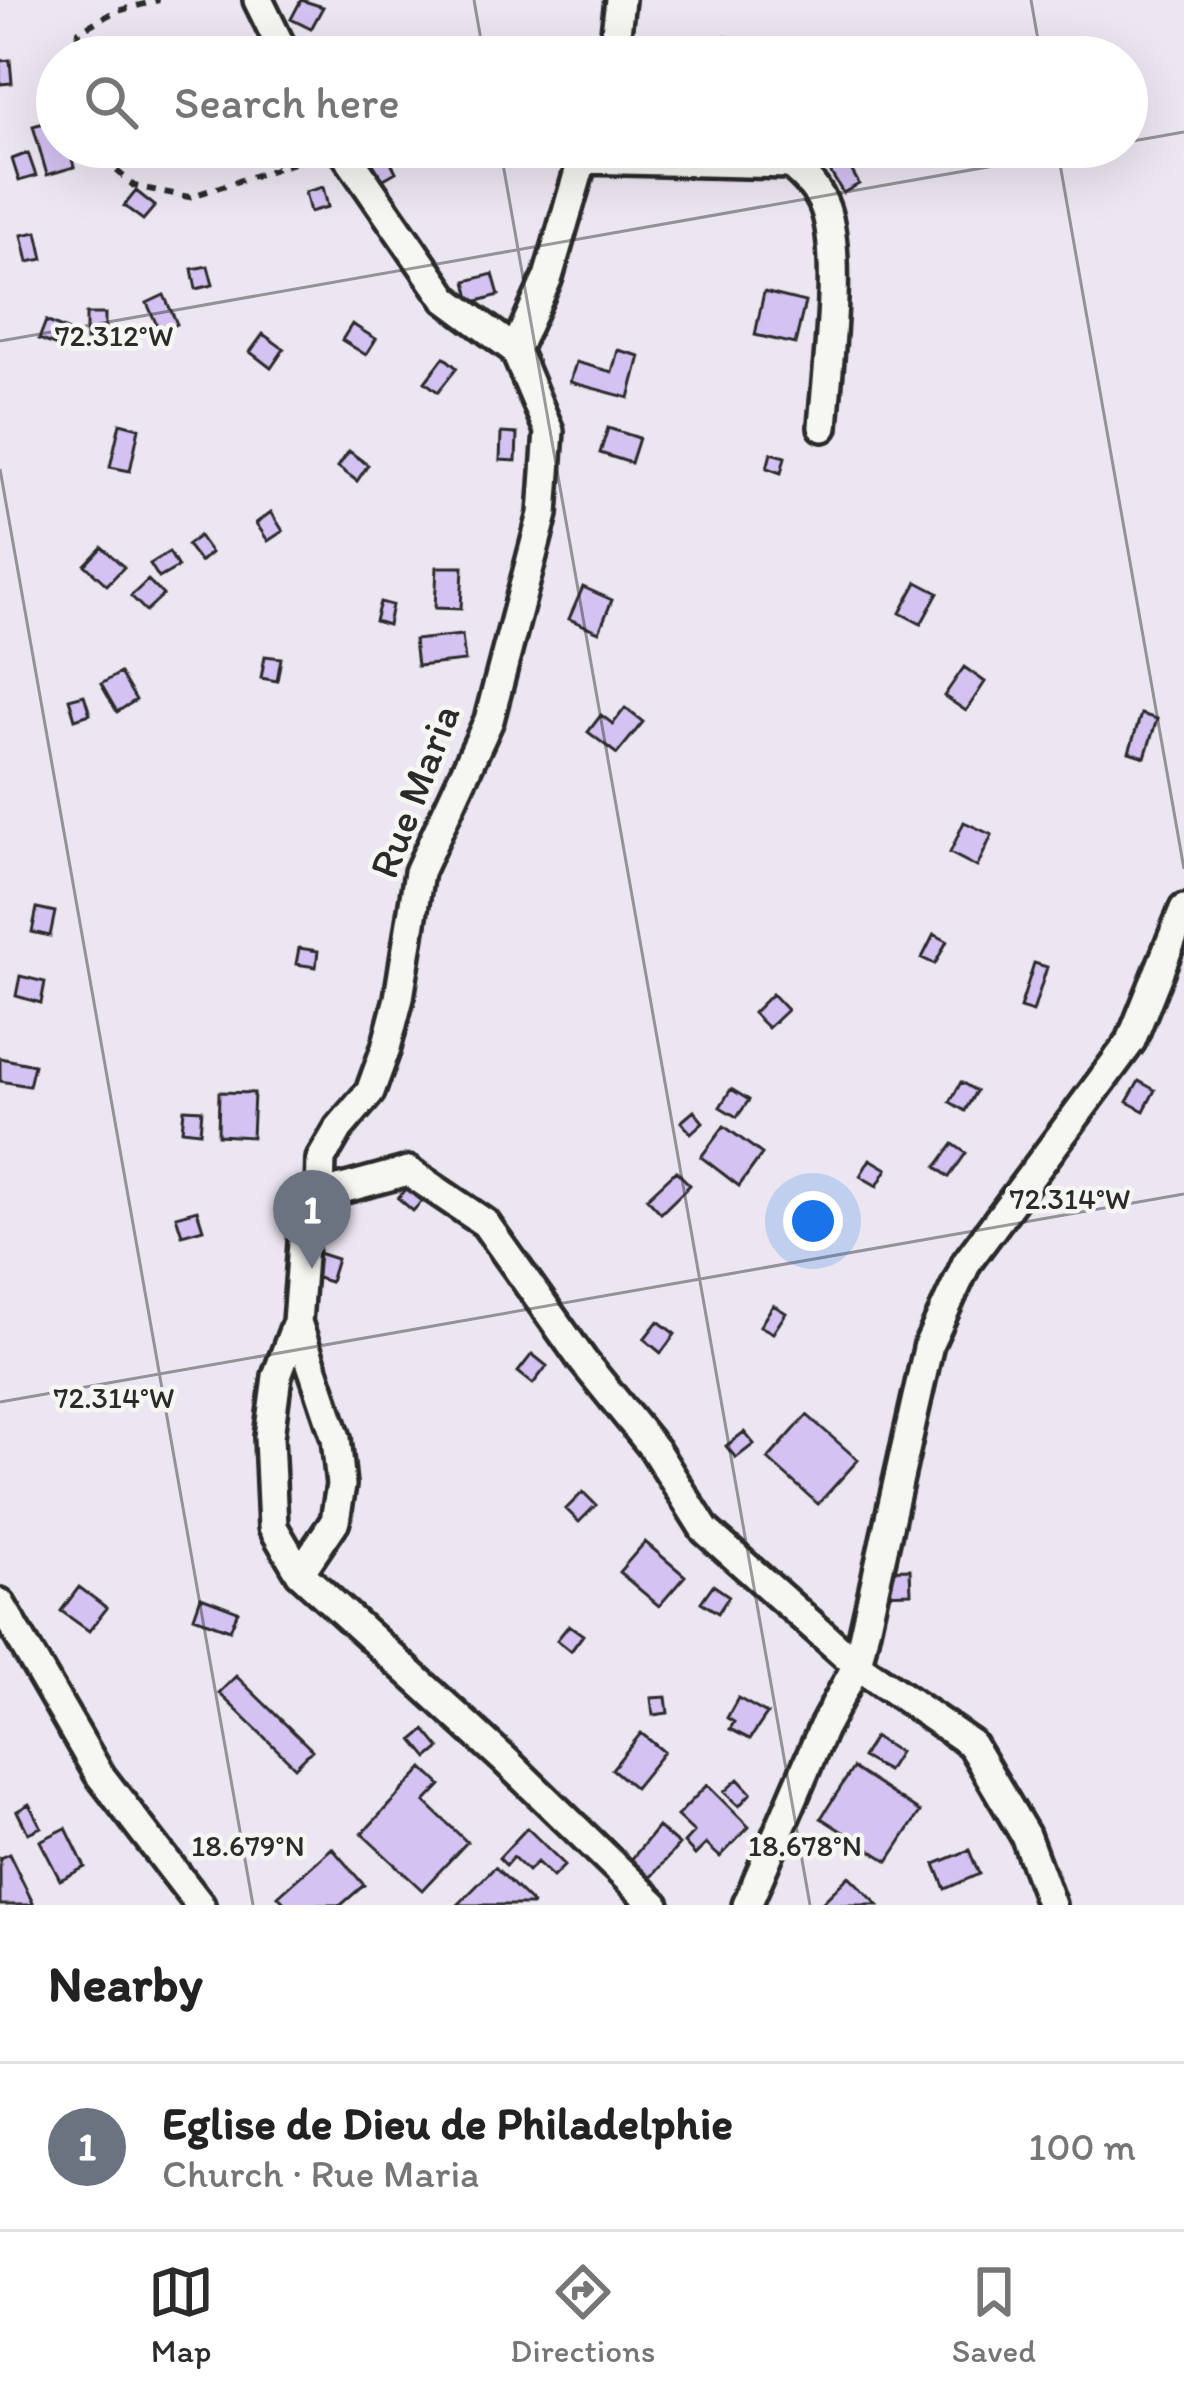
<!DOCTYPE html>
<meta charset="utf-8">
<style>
:root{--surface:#fff;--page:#f2f2f2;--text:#222;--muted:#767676;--line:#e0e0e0;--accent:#2b2b2b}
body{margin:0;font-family:Itim,sans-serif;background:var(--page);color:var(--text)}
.you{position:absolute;left:813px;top:1221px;width:42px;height:42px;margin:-30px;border:9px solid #fff;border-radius:50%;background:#1a73e8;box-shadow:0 0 0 18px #1a73e833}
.badge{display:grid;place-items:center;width:78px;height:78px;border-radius:50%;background:var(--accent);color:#fff;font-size:39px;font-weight:700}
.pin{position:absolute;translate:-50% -99px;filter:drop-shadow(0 3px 6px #0008)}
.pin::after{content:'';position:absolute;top:63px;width:42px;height:36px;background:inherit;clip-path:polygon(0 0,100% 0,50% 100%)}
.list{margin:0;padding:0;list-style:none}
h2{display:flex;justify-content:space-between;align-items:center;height:156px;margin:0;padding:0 48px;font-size:51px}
h2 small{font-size:39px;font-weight:400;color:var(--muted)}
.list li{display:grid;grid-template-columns:78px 1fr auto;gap:36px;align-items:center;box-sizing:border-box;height:168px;padding:0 48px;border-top:3px solid var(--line)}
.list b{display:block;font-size:45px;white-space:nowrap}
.list p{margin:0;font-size:39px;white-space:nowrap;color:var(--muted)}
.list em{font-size:39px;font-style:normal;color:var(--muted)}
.icon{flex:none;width:66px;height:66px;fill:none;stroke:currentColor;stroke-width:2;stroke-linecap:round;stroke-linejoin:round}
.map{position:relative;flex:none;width:1184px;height:1905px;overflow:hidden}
.search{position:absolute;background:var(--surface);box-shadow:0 12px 48px #0002;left:36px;right:36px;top:36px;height:132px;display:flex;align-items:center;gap:30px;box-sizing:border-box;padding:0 42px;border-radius:66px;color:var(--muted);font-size:45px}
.sheet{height:324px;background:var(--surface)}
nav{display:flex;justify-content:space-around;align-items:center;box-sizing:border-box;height:168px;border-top:3px solid var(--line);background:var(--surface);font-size:33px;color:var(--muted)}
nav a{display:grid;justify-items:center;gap:6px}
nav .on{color:var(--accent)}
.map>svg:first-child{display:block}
.building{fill:#d4c2f3;stroke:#2b2b2b;stroke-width:3}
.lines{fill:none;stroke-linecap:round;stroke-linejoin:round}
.minor-casing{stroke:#2b2b2b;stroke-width:36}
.path{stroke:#2b2b2b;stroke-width:6;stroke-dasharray:9 9;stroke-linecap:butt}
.minor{stroke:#f6f6f2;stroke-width:27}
.ticks{fill:none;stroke:#2b2b2b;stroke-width:3;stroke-opacity:0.45}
.labels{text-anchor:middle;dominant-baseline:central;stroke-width:9;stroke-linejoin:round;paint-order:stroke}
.street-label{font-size:42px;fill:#2b2b2b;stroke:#f6f6f2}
.ticks-label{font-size:30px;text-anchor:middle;fill:#2b2b2b;stroke:#f6f6f2;stroke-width:9;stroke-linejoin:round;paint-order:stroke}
</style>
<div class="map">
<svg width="1184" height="1905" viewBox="0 0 1184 1905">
<rect width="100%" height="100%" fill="#ece6f2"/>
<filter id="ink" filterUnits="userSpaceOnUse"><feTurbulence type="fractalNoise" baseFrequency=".00833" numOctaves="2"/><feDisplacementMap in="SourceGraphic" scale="24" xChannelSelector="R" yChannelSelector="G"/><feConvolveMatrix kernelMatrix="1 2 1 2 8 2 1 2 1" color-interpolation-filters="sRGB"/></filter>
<g filter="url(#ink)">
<path class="building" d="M301,0L323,7L311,29L291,19Z
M726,37L765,41L763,57H725Z
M10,60L12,83L0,84V61Z
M57,119V147H69L74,167L47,175L33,126Z
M386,152L396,172L382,180L371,160Z
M28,153L36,176L19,181L12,159Z
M845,158L859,184L843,193L828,168Z
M323,187L328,207L310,212L305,192Z
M136,191L155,206L143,220L124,206Z
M37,232L43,259L28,262L22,235Z
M208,266L213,285L196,289L192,269Z
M493,274L499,295L471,303L466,281Z
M764,292L805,302L795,344L755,335Z
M164,295L177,324L160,332L147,303Z
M86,314H105V340H86Z
M46,321L69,331L62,348L39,339Z
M352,324L376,339L366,355L342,340Z
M263,334L284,349L271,368L250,352Z
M618,350L640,356L629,398L570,382L576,362L612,372Z
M444,357L457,368L438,392L425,382Z
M120,423L139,428L130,471L110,467Z
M608,428L639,438L631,463L600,453Z
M501,433L517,434L516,461L500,460Z
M349,451L368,465L357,481L338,467Z
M771,453L785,457L781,473L767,468Z
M271,512L283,531L268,541L256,523Z
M199,536L211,553L200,562L187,545Z
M102,547L124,567L107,585L85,565Z
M169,552L178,567L159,578L150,564Z
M437,567H463L461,609L435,608Z
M148,580L163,595L146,611L131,596Z
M917,582L938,593L921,624L900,613Z
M583,587L612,600L599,632L569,619Z
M380,602L392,605L388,625L375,621Z
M462,635L465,661L417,666L414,640Z
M265,656L281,658L277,681L261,678Z
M964,667L985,682L966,711L944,696Z
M120,673L136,700L117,712L101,684Z
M84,695L90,714L75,719L69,699Z
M625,708L643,722L617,754L588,732L601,715L613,724Z
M1141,714L1157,719L1145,757L1129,752Z
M964,822L992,835L977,867L950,853Z
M37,908L55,912L50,936L32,932Z
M934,934L947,941L935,964L922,958Z
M299,948L318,951L316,967L296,964Z
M1034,963L1047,967L1033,1012L1020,1008Z
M20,976L45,982L41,1003L16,996Z
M772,994L787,1010L768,1028L753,1013Z
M0,1058L34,1065L29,1086L0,1081Z
M1139,1081L1155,1090L1144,1111L1127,1102Z
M961,1082L976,1091L965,1111L950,1102Z
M731,1089L749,1100L737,1117L720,1107Z
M219,1092L254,1093L252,1137L218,1135Z
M184,1109L202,1110L200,1132L182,1130Z
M694,1111L703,1122L691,1133L681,1122Z
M724,1126L762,1154L739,1186L701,1157Z
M953,1144L966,1153L949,1177L936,1167Z
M870,1159L887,1169L877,1186L860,1176Z
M676,1171L690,1185L661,1213L647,1198Z
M407,1187L422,1201L413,1211L398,1198Z
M197,1210L203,1229L182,1235L176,1216Z
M309,1250L337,1259L330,1282L302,1273Z
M773,1305L786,1313L773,1333L760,1326Z
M658,1321L675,1334L661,1353L644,1339Z
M532,1354L547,1366L533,1384L518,1372Z
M807,1415L858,1460L818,1504L768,1459Z
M744,1432L754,1444L736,1458L726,1446Z
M583,1492L596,1505L579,1522L566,1509Z
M645,1542L685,1576L659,1606L619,1572Z
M910,1569L911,1593L875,1594V1570Z
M713,1585L729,1596L718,1613L701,1602Z
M79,1587L107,1608L89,1631L61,1611Z
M201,1597L238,1611L230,1630L194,1617Z
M569,1625L583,1635L571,1651L557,1640Z
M236,1676L312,1750L295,1767L219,1693Z
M666,1697L668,1713L653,1715L651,1698Z
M738,1698L767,1714L750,1739L730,1729L734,1722L727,1718Z
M425,1730L440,1748L428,1758L413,1740Z
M641,1733L664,1752L635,1788L612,1769Z
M874,1737L899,1752L887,1771L862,1757Z
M423,1768L441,1785L425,1802L467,1842L422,1890L362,1834Z
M853,1768L920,1812L888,1861L821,1818Z
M738,1779L751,1793L739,1806L724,1792Z
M707,1785L749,1827L720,1857L706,1844L695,1855L684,1843L694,1832L677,1816Z
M29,1804L41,1827L28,1833L17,1811Z
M658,1827L679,1845L650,1878L630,1861Z
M66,1828L85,1867L60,1880L40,1841Z
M527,1828L565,1865L553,1877L537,1862L528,1871L513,1857L506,1865L499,1858Z
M332,1848L364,1885L341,1905H286L278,1896Z
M969,1850L979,1874L945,1889L935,1864Z
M9,1854L33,1903L29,1905H0V1858Z
M495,1867L533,1904L532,1905H458Z
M849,1876L878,1905H820Z"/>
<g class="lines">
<g class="minor-casing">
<path id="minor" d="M258,0L286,57
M613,57L620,0
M582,159L790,164C805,176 818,189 825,208C843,259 827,371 823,427
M515,350L548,277L586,147
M320,1195L408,1171L485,1223L583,1361L655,1450L705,1530L857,1665L971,1744L1025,1835L1051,1905
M297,1322L277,1376L269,1437L273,1527L300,1573L505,1760L655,1905
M300,1573L335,1521L341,1485L336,1438L297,1322L305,1217L320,1195L321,1159L339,1128L370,1092L386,1048L399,998L419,872L489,720L543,514L549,431L515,350L446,299L341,147
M0,1603L99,1774L200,1905
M747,1905L823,1728L857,1665L929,1344L967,1262L1131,1041L1184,909"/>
</g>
<path class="path" d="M75,57L79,31L114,12L159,0
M90,147L134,186L189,197L315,156"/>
<use href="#minor" class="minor"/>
</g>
</g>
<path class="ticks" d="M474,0L484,57M1031,0L1041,57M1127,142L1184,132M500,147L810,1905M1057,147L1184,869M0,341L1101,147M0,469L253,1905M0,1402L1184,1194"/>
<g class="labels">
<g class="street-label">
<text transform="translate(414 791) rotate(-69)">Rue Maria</text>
</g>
</g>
<g class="ticks-label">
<text x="114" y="346">72.312°W</text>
<text x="1070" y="1209">72.314°W</text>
<text x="114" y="1408">72.314°W</text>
<text x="248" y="1856">18.679°N</text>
<text x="805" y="1856">18.678°N</text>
</g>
</svg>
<div class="you"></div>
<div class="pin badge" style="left:312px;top:1269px;background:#6b7280">1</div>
<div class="search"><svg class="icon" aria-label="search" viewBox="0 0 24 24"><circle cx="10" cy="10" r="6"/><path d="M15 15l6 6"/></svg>Search here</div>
</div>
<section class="sheet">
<h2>Nearby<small></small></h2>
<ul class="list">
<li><span class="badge" style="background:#6b7280">1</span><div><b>Eglise de Dieu de Philadelphie</b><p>Church · Rue Maria</p></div><em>100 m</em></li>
</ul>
</section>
<nav>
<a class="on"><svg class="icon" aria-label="map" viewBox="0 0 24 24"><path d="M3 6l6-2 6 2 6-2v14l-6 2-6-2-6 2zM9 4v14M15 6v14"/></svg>Map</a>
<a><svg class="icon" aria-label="directions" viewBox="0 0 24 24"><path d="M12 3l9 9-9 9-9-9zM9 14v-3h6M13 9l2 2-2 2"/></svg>Directions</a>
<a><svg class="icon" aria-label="saved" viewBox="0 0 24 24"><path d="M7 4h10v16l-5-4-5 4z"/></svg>Saved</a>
</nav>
